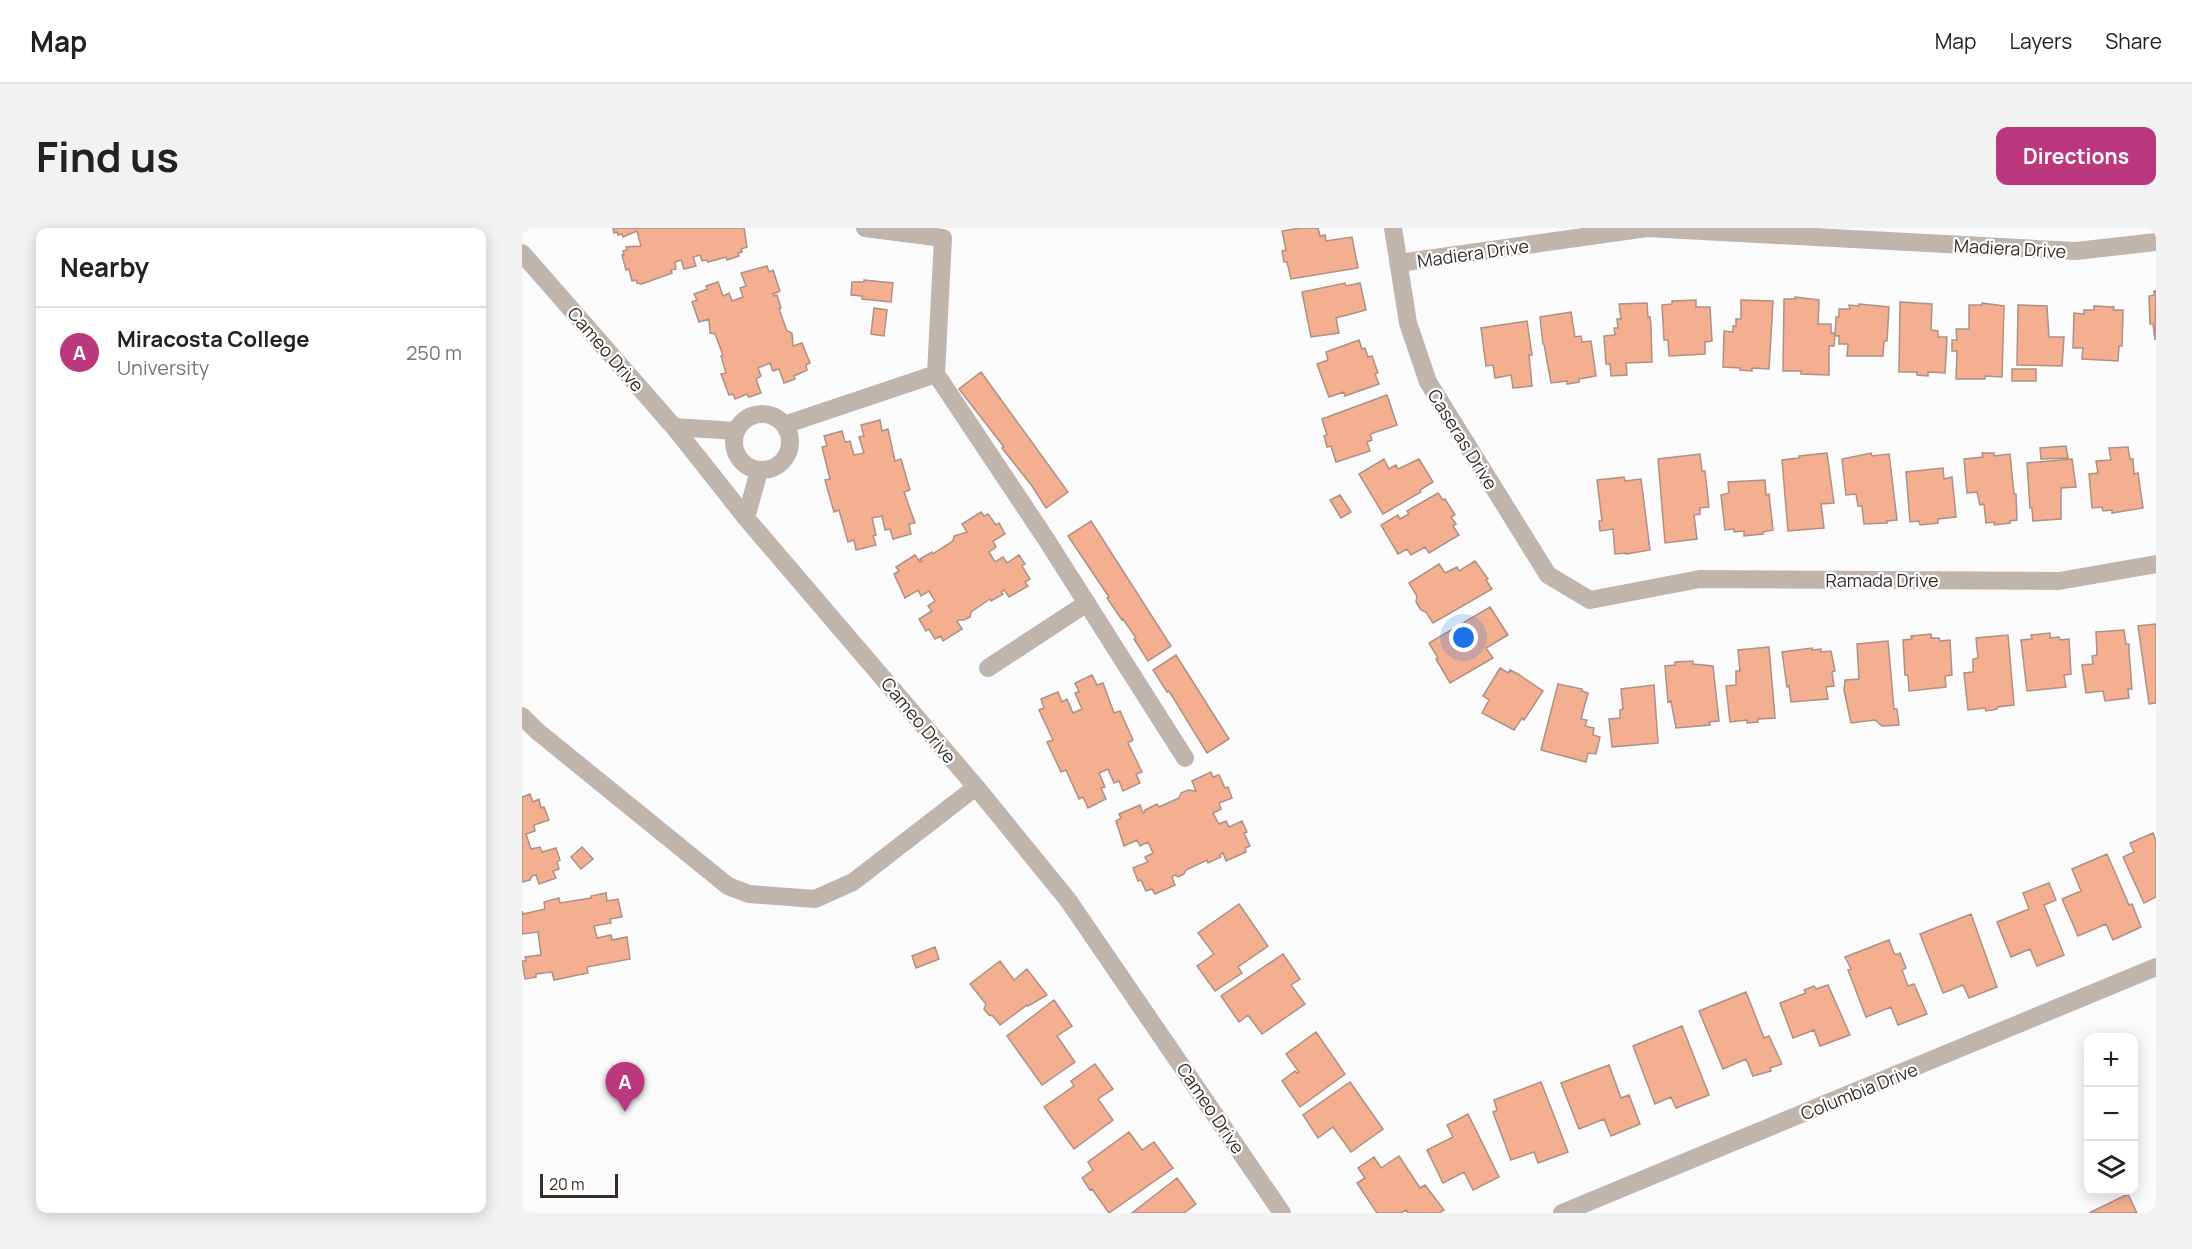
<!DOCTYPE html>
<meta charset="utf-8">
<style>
:root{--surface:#fff;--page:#f2f2f2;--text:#222;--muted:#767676;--line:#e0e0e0;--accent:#bc387e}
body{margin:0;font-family:Manrope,sans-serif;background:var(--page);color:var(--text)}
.controls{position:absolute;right:18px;bottom:18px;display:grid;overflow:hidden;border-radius:12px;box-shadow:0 3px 15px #0003}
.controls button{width:54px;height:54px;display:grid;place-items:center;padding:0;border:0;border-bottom:2px solid var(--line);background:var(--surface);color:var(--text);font:30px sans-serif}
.scale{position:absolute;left:18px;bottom:15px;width:78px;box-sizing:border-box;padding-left:6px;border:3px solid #382c27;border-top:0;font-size:16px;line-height:21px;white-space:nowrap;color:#382c27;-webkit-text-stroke:4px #fff;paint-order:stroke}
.you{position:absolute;left:942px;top:410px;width:21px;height:21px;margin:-15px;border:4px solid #fff;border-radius:50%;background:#1a73e8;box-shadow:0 0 0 9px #1a73e833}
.badge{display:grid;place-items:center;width:39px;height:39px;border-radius:50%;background:var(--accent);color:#fff;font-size:20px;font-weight:700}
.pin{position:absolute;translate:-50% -50px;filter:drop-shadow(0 2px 3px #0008)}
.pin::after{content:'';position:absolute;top:32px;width:21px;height:18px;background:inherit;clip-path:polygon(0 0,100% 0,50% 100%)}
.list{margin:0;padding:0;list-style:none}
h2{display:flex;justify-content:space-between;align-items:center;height:78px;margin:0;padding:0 24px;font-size:26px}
h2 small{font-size:20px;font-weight:400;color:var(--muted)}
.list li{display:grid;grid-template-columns:39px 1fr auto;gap:18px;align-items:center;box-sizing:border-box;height:90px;padding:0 24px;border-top:2px solid var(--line)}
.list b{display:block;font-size:22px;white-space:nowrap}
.list p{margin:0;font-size:20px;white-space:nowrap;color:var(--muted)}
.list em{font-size:20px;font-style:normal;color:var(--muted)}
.icon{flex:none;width:33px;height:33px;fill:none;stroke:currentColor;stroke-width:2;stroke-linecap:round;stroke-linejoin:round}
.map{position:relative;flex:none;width:1634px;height:985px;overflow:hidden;border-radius:12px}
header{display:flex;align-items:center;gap:36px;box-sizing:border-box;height:84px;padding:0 30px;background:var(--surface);border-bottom:2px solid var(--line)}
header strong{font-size:28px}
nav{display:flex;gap:33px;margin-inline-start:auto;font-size:21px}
.intro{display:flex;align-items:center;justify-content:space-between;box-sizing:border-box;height:144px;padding:0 36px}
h1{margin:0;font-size:42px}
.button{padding:15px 27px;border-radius:12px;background:var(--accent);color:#fff;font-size:21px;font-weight:700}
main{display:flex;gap:36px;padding:0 36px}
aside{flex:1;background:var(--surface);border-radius:12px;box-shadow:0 3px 15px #0003}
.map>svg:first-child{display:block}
.building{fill:#f4ae90;stroke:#ae9084;stroke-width:1.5}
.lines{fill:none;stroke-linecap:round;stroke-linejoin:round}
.minor{stroke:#c0b5ac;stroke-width:18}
.labels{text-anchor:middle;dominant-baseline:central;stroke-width:4.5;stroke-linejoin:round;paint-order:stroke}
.street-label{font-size:18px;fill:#382c27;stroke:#fff}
</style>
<header>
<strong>Map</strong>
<nav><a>Map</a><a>Layers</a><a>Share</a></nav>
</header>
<div class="intro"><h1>Find us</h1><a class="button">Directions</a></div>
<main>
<aside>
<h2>Nearby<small></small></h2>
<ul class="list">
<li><span class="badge">A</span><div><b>Miracosta College</b><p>University</p></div><em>250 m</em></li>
</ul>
</aside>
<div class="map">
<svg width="1634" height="985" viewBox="0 0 1634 985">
<rect width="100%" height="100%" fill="#fbfbfb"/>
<path class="building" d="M91,0H222L225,19L219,21L220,24L216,25L217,28L205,32L204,29L186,34L185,32L180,33L178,27L171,29L174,38L162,41L159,32L153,34L154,41L149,42L150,45L120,56L115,55L114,52L110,53L107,41L104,42L100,27H102L101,23L105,22L104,19L119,18L115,3L101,9L100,6L96,7L95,4L92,5Z
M778,0H796L798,8L803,7L804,13L830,9L836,40L769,51L765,34H762L760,23L764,22L760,3Z
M245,38L247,44L251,42L258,63L251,66L252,68L255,67L259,80L257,81L265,103L270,105L271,118L280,115L288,135L284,137L285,142L272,148L273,151L262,155L257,141L251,143L248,135L236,140L239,148L234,151L239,165L227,169L225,166L213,171L211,166L207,167L199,146L204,145L199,128L201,127L193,106L188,105L187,91L177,94L170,74L175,72L172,66L186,61L184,58L196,54L201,68L207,65L210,73L221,69L218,60L224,58L219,45Z
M342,52L371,55L369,74L340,71V68L329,67L330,54H342Z
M823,55L824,58L838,55L844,82L814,90L817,105L789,109L780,64Z
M1632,63H1634L1633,112L1631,96H1628L1627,68L1632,67Z
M1273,69L1297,72L1296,96H1309V105H1313L1312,118H1307V147L1279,146V143H1261L1262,71H1273Z
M1174,72V79H1188L1190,113L1183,114V126L1147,128L1146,112H1142L1140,77L1150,76V73Z
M1219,72L1251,73L1247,141L1230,140V143L1218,142V140L1201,139L1202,103L1211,104V98H1214V91H1219Z
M1378,74L1410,76L1409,102L1416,103V109H1425L1423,145L1406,144V148L1395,147V144H1377Z
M1125,75L1126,89H1128L1129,98L1130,134L1104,135L1105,147L1089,148L1088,136H1084L1082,108L1093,107L1092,100H1096L1095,91H1099L1097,76Z
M1460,75L1482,78L1480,149L1463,148V151H1434L1435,123H1430V112H1435L1434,101H1447V77H1460Z
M1337,76L1367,79L1365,113H1362L1361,128H1325L1326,116H1317V108H1313L1314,89H1317V81H1328L1327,77L1337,78Z
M1496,77L1525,78L1527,109H1542L1540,138L1495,137Z
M1572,78L1592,79L1591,82H1601L1600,118H1597L1596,133L1560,131L1561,120H1551L1552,85L1562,86V82H1572Z
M352,80L365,82L362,108L349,106Z
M1049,84L1053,109L1059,108L1060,114L1069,113L1074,148L1057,151V154L1045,156V153L1029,155L1022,116H1021L1018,89Z
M1005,93L1010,127H1007L1010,158L991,160L989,147L973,150L971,137L964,138L959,100Z
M837,112L840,121L843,120L846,129L850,128L856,145L853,146L857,156L823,168L822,164L807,169L795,136L806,132L804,124Z
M1490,141H1514V153H1490Z
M459,144L546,264L524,280L510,258L480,220L482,219L437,161Z
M865,167L875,197L848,206L850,212L845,214L848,223L814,234L809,218L805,219L802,208L805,207L800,191Z
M358,192L360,203L366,201L373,233L379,231L388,262L382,264L393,295L387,296L389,306L371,311L368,301L363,302L360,288L350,290L354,307L351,308L354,317L334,322L332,312L326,314L317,282L312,284L303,252L308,251L300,219L305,218L302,208L320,203L323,214L328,213L332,227L342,225L337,209L342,208L339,197Z
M1544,218L1546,230L1519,231L1518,220Z
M1606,219L1608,231H1611L1612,246L1616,245L1621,280L1590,285V282L1581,283L1580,279L1570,280L1567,246L1576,245L1574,233L1589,232L1587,220Z
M1305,225L1312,275L1299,276L1302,300L1266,303L1260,232L1277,230V228Z
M1349,225L1350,228L1367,226L1375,292L1365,293V295L1342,296L1340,278H1336L1334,266L1324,267L1320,231Z
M1460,225H1472V228L1488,226L1492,266H1494L1495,292L1488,293V295L1472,297V294L1464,295L1462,276L1458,277L1455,264L1445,265L1442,231L1461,229Z
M1178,226L1180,243H1183L1187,279L1178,280V286L1172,287L1175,311L1143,315L1136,231Z
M862,231L867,241L874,237L876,241L897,231L911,254L898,262L899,264L861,286L837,246Z
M1550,231L1554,259L1539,260V291L1511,293L1510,280H1508L1505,235Z
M1421,240L1422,251L1430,249L1434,289L1416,291V295L1398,297L1397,293L1388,294L1384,244Z
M1102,249L1103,253L1119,251L1128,322L1104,326V325L1093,326L1091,301L1078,303L1077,293H1080L1075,252Z
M1243,252L1244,267L1247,266L1251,302L1241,304V306L1222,308V303L1212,304V301L1203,302L1199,267L1207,265L1206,254Z
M916,265L921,272L923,271L933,287L929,289L934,296L931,298L937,307L907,325L903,319L889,327L885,321L876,326L859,297L876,287L878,291L887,286L885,283Z
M818,267L829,284L819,290L808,272Z
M459,284L462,288L466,286L474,297L477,295L483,306L471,313L474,319L467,324L473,334L481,329L485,335L497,327L503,336L500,338L508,351L503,354L506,358L487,369L482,362L479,364L481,366L469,373L468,371L449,384L448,389L442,392H437L435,393L440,401L421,413L419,408L413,411L407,401L404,403L397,391L410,383L406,378L413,373L407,363L399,368L396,362L383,370L372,346L377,343L374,339L393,327L398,334L400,333L398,331L410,324L411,326L431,313L432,308L445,304L440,296Z
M569,293L649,418L626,433L612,411L614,410L601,391L600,392L585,370L587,369L546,308Z
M953,333L966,351L964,352L970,361L911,395L904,384L899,382L894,374L895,368L887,355L917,336L923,345L935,339L937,343Z
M968,379L986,407L964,420L971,430L928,455L914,431L916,430L907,415Z
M1634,396V475L1627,476L1616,398Z
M1602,402L1604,416H1607V423L1610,461H1606L1607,470L1583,473L1581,463L1564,465L1560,437L1571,436L1570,428L1575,427L1574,404Z
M1528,405V410L1537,409L1538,412L1547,411L1549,446L1542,447L1544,459L1505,463L1499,412L1510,411L1509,407Z
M1409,406V410H1417L1418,413L1428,412L1430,447L1423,448L1424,459L1387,463L1386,447H1383L1381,412L1390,411L1389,408Z
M1486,407L1492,477L1475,479V481L1464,483L1463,480L1446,482L1442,445L1451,444V431L1456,430L1454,410Z
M1366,413L1372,481H1375L1377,497L1360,498L1353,492L1329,495L1322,462L1323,452L1337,451L1335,416Z
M1247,419L1253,490L1236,491V494L1225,495V492L1208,494L1204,458L1214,457V443H1218L1216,422Z
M1290,420V422L1299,421V424L1309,423L1313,443L1310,444L1312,458L1304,459L1306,471L1269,474L1267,458L1265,459L1260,424Z
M654,427L707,511L685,525L647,463L645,464L631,442Z
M1171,433V436L1191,438L1197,493L1187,494L1188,497L1154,500L1149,473L1146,474L1143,438L1153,437V434Z
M978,440L986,445L988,442L996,446L1021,463L1002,492L1000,490L992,502L960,485L967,472L961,468Z
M570,447L575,457L581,455L592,485L598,483L611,512L606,515L620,544L614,546L618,555L601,563L597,553L592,555L586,541L577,545L583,559L579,560L584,571L566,580L561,569L557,571L544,542L539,544L525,514L531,512L517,482L522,480L519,471L536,464L540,474L545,471L551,485L560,481L553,465L557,464L553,455Z
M1036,456L1060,461V463L1066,465L1059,491L1065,492L1063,498L1072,500L1071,507L1078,509L1074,526L1066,525L1064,534L1019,522Z
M1132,457L1136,515L1090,519L1087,491L1098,490V482L1101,481L1099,461Z
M689,544L691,549L697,547L703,560L706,559L710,570L697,575L699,581L691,585L697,596L704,593L707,599L720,593L725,604L722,605L728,618L723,620L724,624L704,633L701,625L698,627L699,629L686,635L685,632L664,642L662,646L656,649L653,647L650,649L653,657L633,666L630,661L624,663L619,652L616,653L611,640L626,634L623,629L631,625L626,614L618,618L615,612L602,618L594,593L599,590L597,586L618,577L621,585L623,584V582L635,576L637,579L657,570L659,565L666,562L674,563L670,553Z
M8,566L11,574L17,571L19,580L22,579L27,592L12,597L13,603L4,606L9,621L18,619L20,624L34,620L38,632L35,634L37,641L31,643L34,650L17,656L14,647L10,648L8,652L0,654V569Z
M1631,605L1634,613V669L1622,675L1601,629L1612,624L1608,615Z
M60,619L71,631L59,641L49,629Z
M1585,626L1607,677L1610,676L1619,699L1591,712L1584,696L1556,708L1540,671L1559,663L1550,641Z
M1527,655L1534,672L1522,677L1542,727L1515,738L1508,721L1489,729L1475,694L1507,681L1501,665Z
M84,665L85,673L96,671L100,689L88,691L89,695L72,698L75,710L89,707L90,712L105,709L108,731L65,739L66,745L32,752L30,744L14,746V749L3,751L0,733H4L3,729L19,727L16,704L0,706V683L1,686L23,681L22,674L37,670L38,675L69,670V668Z
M717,676L746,718L716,739L720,745L693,763L675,738L692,726L676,705Z
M1449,686L1475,759L1447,770L1441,757L1421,765L1398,706Z
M1367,712L1372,725L1374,727L1378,725L1384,740L1380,742L1386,758L1392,756L1405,786L1376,797L1369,779L1344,789L1326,742L1329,741L1323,729Z
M413,719L417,731L394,740L390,728Z
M761,726L778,751L769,757L783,776L740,806L726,787L717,794L699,768Z
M478,733L492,752L505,741L525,767L506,778L505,777L478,797L471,788L467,787L462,781L464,776L448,756Z
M1306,757L1328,807L1298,818L1292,802L1271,810L1258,775L1284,765L1282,762L1292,758L1294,761Z
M1224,764L1242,810L1247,808L1260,836L1248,840L1249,843L1231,848L1224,831L1201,841L1177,783Z
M532,772L550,798L535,808L553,834L520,857L485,808Z
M1160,798L1187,867L1154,880L1149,869L1133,876L1111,818Z
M794,804L823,846L778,879L760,853L773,843L775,845L777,844L764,826Z
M573,836L591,861L576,871L591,892L552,921L522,879L552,858L549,853Z
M1087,837L1099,870L1107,867L1118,896L1089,908L1082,891L1057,901L1039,855Z
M828,854L861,901L829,924L811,899L796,910L781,887Z
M1019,854L1046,924L1016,935L1012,924L989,932L971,884L975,882L972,872Z
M946,886L977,949L951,962L942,944L921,955L905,922L931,909L925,897Z
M607,904L620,922L632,914L651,940L587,985L570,961L568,962L560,950L571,942L566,934Z
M877,928L898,960L903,957L922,982L917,985H886L884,982L879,985H855L835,955L843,950L836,940L852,929L859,940Z
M655,950L674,976L662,985H610Z
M1606,966L1615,985H1567Z"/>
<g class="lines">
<path class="minor" d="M871,0L886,95L906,154L1026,347L1068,372L1178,351L1537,353L1634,336
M0,25L152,199L224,290L454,559L546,672L760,985
M877,35L1125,0L1554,23L1634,14
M414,146L524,311L663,530
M212 214a28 28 0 1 1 56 0a28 28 0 1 1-56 0Z
M262,197L414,146L421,10L343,0
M152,199L214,203
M224,290L237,243
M466,440L565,375
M0,488L15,503L206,658L227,666L293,671L331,654L454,559
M1040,985L1634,739"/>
</g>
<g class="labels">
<g class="street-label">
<text transform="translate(1488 20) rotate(3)">Madiera Drive</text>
<text transform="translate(951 25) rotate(-8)">Madiera Drive</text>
<text transform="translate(84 121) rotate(49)">Cameo Drive</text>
<text transform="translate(941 211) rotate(58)">Caseras Drive</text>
<text x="1360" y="352">Ramada Drive</text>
<text transform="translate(397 492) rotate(50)">Cameo Drive</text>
<text transform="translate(1337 863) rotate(-22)">Columbia Drive</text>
<text transform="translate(689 880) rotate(56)">Cameo Drive</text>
</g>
</g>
</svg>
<div class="controls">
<button>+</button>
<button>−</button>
<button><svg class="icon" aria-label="layers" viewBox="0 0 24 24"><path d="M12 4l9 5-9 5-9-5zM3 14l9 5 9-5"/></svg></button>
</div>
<div class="scale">20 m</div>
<div class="you"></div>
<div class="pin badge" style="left:103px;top:884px">A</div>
</div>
</main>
